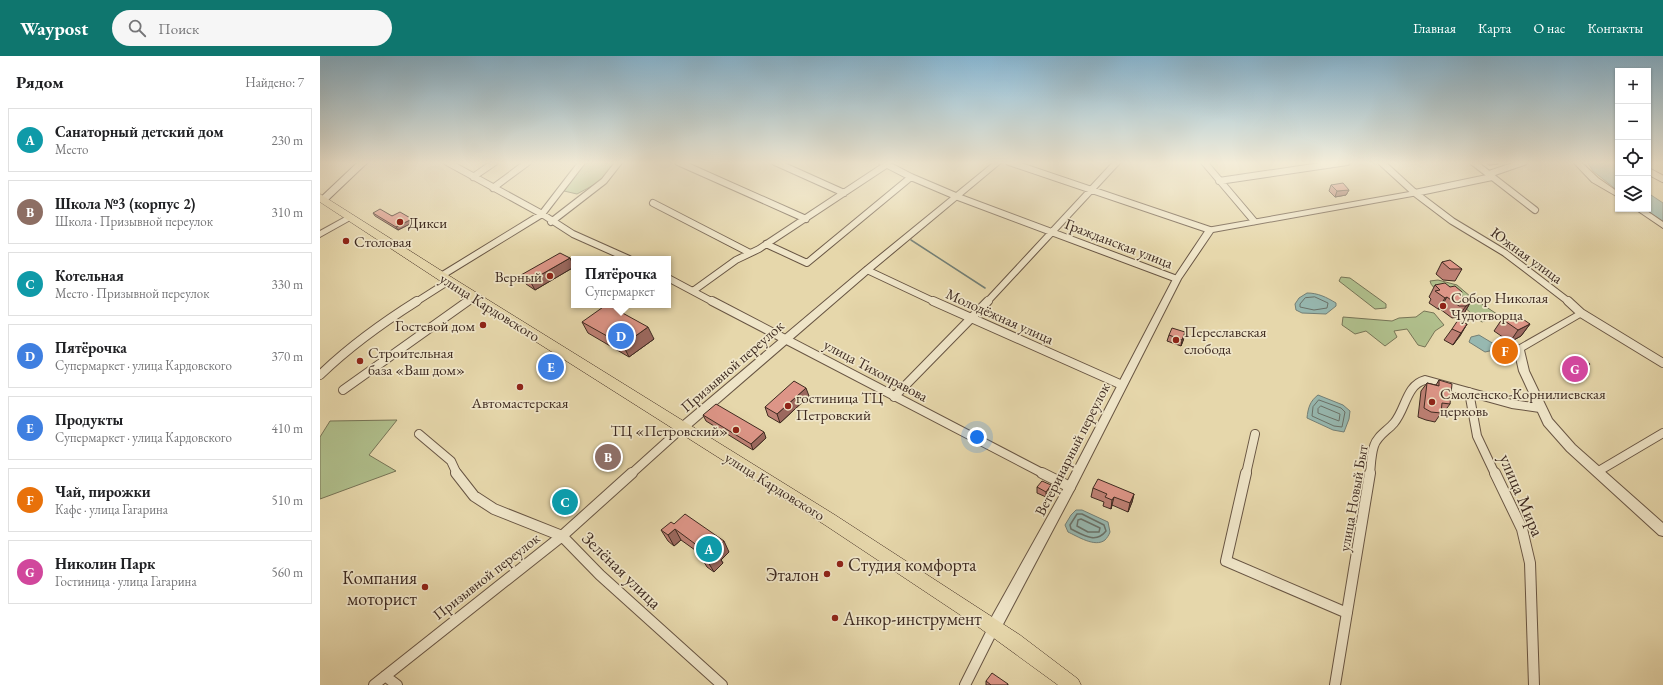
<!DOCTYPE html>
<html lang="ru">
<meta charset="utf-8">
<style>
:root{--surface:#fff;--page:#f6f6f6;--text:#202124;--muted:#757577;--line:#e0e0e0;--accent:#0f766e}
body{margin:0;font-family:"EB Garamond",serif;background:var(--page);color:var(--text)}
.controls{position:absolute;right:12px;top:12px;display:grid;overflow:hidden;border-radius:0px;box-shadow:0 1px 3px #0004}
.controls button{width:36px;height:36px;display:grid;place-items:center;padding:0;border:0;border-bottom:1px solid var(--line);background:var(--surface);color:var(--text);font:20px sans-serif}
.you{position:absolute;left:657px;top:381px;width:14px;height:14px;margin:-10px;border:3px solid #fff;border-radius:50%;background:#1a73e8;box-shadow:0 0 0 6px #1a73e833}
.badge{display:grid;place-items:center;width:26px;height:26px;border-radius:50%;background:var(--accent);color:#fff;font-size:13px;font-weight:700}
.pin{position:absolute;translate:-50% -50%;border:2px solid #fff;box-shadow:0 1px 4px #0006}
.popup{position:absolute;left:251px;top:200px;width:100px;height:52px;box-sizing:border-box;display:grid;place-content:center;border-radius:0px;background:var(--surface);filter:drop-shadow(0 1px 3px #0005);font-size:13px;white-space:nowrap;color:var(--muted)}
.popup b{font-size:15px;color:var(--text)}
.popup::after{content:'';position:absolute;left:50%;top:100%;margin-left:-8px;border:8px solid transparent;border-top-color:var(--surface)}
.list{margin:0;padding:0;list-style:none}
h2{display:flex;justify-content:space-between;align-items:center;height:52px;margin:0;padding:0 16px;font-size:17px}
h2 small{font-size:13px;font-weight:400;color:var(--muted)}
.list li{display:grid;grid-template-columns:26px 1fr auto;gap:12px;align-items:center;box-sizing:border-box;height:64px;margin:0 8px 8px;padding:0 8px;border:1px solid var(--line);border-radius:0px}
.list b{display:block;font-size:15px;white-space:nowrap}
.list p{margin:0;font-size:13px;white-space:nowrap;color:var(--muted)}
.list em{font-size:13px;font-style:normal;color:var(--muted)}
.icon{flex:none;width:22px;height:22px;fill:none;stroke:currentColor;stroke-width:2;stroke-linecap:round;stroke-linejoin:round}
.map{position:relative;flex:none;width:1343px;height:629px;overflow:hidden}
header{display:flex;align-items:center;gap:24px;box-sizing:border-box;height:56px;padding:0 20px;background:var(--accent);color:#fff}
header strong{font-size:19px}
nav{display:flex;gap:22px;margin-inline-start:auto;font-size:14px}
.search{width:280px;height:36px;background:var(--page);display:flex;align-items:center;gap:10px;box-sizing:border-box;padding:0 14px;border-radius:22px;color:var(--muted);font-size:15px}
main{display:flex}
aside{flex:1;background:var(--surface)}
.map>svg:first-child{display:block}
.green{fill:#b0bf8c;stroke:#777456}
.water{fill:#97b8b0;stroke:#737f76}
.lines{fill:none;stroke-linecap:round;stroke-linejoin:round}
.shore-far1{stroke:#6a7168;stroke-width:1}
.shore{stroke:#6a7168;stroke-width:1.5}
.stream{stroke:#737f76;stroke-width:1.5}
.minor-far2-casing{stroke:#685543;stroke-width:8}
.minor-far1-casing{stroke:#685543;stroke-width:10}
.minor-casing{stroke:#685543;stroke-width:12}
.tertiary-casing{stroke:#685543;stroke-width:2}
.secondary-casing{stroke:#3e2a20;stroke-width:2}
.primary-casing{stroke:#3e2a20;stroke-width:1}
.minor-far2{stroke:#efe5c8;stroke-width:6}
.minor-far1{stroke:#efe5c8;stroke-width:8}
.minor{stroke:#efe5c8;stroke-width:10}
.tertiary{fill:#efe5c8;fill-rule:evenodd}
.secondary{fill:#efe5c8;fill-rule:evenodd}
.primary{fill:#e6d7ab;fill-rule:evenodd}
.wall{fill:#be8074;stroke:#3e2a20}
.shaded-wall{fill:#9b685e;stroke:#3e2a20}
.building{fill:#dd9587;stroke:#3e2a20}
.poi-dot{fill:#8f2418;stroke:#efe5c8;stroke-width:1.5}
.labels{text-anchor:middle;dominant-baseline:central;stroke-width:3.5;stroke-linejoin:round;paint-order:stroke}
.poi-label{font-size:15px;fill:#3e2a20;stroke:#efe5c8;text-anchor:start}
.street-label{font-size:15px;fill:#3e2a20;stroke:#efe5c8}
.near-street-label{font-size:18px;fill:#3e2a20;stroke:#efe5c8}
.near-poi-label{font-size:18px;fill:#3e2a20;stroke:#efe5c8;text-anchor:start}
</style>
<header>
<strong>Waypost</strong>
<div class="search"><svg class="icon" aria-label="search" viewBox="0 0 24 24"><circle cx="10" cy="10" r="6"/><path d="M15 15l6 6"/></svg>Поиск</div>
<nav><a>Главная</a><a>Карта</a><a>О нас</a><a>Контакты</a></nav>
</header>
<main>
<aside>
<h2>Рядом<small>Найдено: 7</small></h2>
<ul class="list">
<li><span class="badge" style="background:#0f9aa8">A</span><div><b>Санаторный детский дом</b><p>Место</p></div><em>230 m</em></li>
<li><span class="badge" style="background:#8d6e63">B</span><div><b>Школа №3 (корпус 2)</b><p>Школа · Призывной переулок</p></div><em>310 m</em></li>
<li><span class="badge" style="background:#0f9aa8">C</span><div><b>Котельная</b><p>Место · Призывной переулок</p></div><em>330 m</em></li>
<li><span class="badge" style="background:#3f7fe0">D</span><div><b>Пятёрочка</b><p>Супермаркет · улица Кардовского</p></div><em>370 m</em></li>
<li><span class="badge" style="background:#3f7fe0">E</span><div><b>Продукты</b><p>Супермаркет · улица Кардовского</p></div><em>410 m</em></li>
<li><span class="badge" style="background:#e8710a">F</span><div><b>Чай, пирожки</b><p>Кафе · улица Гагарина</p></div><em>510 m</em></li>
<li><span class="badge" style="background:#d1479c">G</span><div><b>Николин Парк</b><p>Гостиница · улица Гагарина</p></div><em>560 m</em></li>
</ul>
</aside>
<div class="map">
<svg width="1343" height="629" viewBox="0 0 1343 629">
<rect width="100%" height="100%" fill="#e6d7ab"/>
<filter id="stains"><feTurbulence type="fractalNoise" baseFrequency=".005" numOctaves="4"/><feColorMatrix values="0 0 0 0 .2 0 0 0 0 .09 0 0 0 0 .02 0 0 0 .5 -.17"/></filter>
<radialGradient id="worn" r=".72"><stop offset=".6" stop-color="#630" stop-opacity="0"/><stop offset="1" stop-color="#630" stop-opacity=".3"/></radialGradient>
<path class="green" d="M265,106H297L281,125L257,138L244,135L250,125Z
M1021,221L1030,222L1066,248V252L1055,253L1019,225Z
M1118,224L1137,229L1151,241L1180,260V263L1167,264L1162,266C1151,259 1143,248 1132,241C1125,235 1112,235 1110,225Z
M1104,255L1114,257L1124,269L1115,275L1105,291L1098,289L1087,273L1074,275L1077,281L1065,290L1046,275L1035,278L1022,269L1023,261L1072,265L1079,262L1096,261Z
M77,364L49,399L76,415L0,443V381L10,365Z"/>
<path class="water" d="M1267,106H1293L1298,116V135L1273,115Z
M1328,137L1343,147V166L1325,153H1328Z
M987,237C998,237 1006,241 1016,247V250L1006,258L982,257L976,254L975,248L979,242Z
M1159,279L1174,288V294L1165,296L1149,286L1151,281Z
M998,339L1023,349L1030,355L1029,363L1024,376L1013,374L987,362C988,352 990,345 998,339Z
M756,454H762L788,466L790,476C789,479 787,482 785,484C775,492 757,480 748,476L745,469L751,459Z"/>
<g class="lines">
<path class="shore-far1" d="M995,241L1008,247L1007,252L994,254L980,251V248L985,242Z
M999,344L1021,352L1025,356L1022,371L1014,370L992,360L993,351Z
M1001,350L1020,358L1019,365L998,357V353Z"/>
<path class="shore" d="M757,458H762L784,469L786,475C776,488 763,479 751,473L750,469Z
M761,463L780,472L779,476H768L757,470L758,464Z"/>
<path class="stream" d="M591,184L665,232"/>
<g class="minor-far2-casing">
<path id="minor-far2" d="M127,106L222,158L253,178L309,203
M358,106L486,163
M455,106L524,137
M562,106L591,121L638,141L857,223
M689,106L890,174
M884,106L934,165
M1061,106L1095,137L1132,165L1185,197L1249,246
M1153,106L1215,154
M1328,115L1343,123
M1169,118L1204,106
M153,121L175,106
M899,125L1027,106
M173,132L208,106
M1095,137L1172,121
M333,147L430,197
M231,166L284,125L299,106
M446,188L487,207L591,121
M547,214L615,246
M121,220L222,158L262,106
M348,222L393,246
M373,235L416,204L439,193L566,109
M96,246L129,225
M147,246L154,241
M667,246L797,106"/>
</g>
<g class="minor-far1-casing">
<path id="minor-far1" d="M392,245L724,418
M613,245L802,329
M1248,245L1261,257L1343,307
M0,319C30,290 62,267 97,245
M23,334L148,245
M1149,336L1157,380L1175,418
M574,341L668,245
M99,378L131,405L137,418
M1277,416L1343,377
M311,418L362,372
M926,418L935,378
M1050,418C1051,409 1051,399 1054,390C1057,380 1067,375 1074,367C1086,353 1086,329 1105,324L1192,348L1220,352"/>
</g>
<g class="minor-casing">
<path id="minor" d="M136,417L154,440L174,453L242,480L280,519L402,629
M722,417L750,431
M926,417L906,505L1027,557
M1175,417L1202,473L1210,507L1214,629
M65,620L77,629
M54,629L242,480L312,417
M645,629L674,571
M1015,629L1050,417"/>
</g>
<g class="tertiary-casing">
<path id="tertiary" d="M674,106H682L550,216L366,375L362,376L358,375L357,372L358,369L544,212Z
M1253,106H1261L1278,122L1298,136V141L1272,126Z
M1095,135H1098V139L893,176L861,223L754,434L679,576L674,577L669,576L667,571L669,566L746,428L853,223L887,172Z
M1315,153H1324L1343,166V172Z
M27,160H30L34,162L0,181V175Z
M1261,254L1266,257L1264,259L1204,294L1209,315L1232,363L1255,389L1343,467V480L1339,479L1247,395L1224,369L1199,315L1194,293L1196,291Z"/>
</g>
<g class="secondary-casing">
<path id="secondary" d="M38,106H48L7,145H1V141Z"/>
</g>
<g class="primary-casing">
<path id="primary" d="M0,138L136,224L515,459L700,579L758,623L761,629H738L657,570L505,469L128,230L0,146Z"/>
</g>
<use href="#minor-far2" class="minor-far2"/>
<use href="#minor-far1" class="minor-far1"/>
<use href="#minor" class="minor"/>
<use href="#tertiary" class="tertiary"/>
<use href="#secondary" class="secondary"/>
<use href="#primary" class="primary"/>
</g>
<path class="wall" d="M1165,106H1178V108L1169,109Z
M1011,129L1029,134L1026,139L1015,141L1009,135Z
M53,157L92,163L94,166L78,174L55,160Z
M250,202L254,211L215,234L206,228L201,219Z
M1122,206L1142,213L1135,225L1123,224L1116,218Z
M1115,229L1130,231L1141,239L1150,247L1143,259L1138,261L1132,262L1120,253H1118L1109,247L1111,243L1109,241Z
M1182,263L1210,268L1201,280L1190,286L1174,275Z
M262,266L334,283L309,301L268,277Z
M1147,268L1133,289L1124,284L1132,273Z
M865,276L864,282L861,290L847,285L849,279Z
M1249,307L1265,314L1254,320L1245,313Z
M1119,324L1130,348L1124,356H1121V357L1115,366L1106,364L1098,361L1101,335L1107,327L1116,329Z
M489,340L460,367L448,360L445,351Z
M383,359L446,382L433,394L386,365Z
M731,429L730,435L726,441L717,437V431Z
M773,432L814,438L812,446L808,456L792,449L791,453L783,450L784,446L771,441Z
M232,440L254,446L247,453L237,446Z
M354,468L409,496L401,504L403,507L394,516L387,511L381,501L382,499L361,484L354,490L348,485L341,474Z
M666,625L688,628V629H666Z"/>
<path class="shaded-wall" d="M1171,106H1178V108L1169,109Z
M1029,134L1026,139L1015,141L1017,135Z
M92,163L94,166L78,174L76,171Z
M250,202L254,211L215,234L210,225Z
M1127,241L1120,253H1118L1125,242Z
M1150,247L1143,259L1138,261L1146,250Z
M1147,268L1140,280L1133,289Z
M1210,268L1201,280L1190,286L1198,274Z
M328,271L334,283L309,301L303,289Z
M865,276L864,282L861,290L862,284Z
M1270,308L1265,314L1254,320L1259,314Z
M486,332L489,340L460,367L457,358Z
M444,376L446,382L433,394L431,388Z
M731,429L730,435L726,441V436Z
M814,438L812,446L808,456L810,447Z
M250,441L254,446L247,453L242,447Z
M794,441L791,453L792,444Z
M355,473L361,484L354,490L348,479Z
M404,485L409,496L401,504L403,507L394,516L388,506L394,495Z"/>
<path class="building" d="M1023,127L1029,134L1017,135L1011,129Z
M60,153L72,160L80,156L92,163L76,171L53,157Z
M240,197L250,202L210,225L201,219Z
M1130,204L1142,213H1130L1122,206Z
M1125,227L1130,231L1135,230L1142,236L1141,239L1150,247L1146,250H1139L1127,241L1125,242L1115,235L1120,234L1115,229Z
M286,249H288L328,271L303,289L262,266Z
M1194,257L1210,268L1198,274L1182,263Z
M1138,264L1147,268L1141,277L1132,273Z
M852,272L865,276L862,284L849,279Z
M1260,302L1270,308L1259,314L1249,307Z
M1119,324L1132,328L1130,348L1122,347L1121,357L1111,356L1104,352L1107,327L1119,330Z
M474,325L486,332L457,358L445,351Z
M396,348L444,376L431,388L383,359Z
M778,423L814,438L810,447L794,441L792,444L785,441L787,438L773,432Z
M722,425L731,429L726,436L717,431Z
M240,434L250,441L242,447L232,440Z
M365,458L404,485L394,495L397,497L388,506L381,501L386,496L355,473L348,479L341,474L351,466L354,468Z
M672,617L688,628L687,629H671L666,625Z"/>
<linearGradient id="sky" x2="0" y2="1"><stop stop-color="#87b6d2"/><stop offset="0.55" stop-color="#f4edd9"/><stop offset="1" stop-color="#f4edd9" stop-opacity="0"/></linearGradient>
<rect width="1343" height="194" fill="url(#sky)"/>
<g class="poi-dot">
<circle cx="80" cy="166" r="4"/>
<circle cx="26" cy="185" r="4"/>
<circle cx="230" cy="220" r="4"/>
<circle cx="1123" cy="250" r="4"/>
<circle cx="163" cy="269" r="4"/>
<circle cx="856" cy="284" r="4"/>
<circle cx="40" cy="305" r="4"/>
<circle cx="200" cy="331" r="4"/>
<circle cx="1112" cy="346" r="4"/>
<circle cx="468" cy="350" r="4"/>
<circle cx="416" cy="374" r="4"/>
<circle cx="520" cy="508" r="4"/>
<circle cx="507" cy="518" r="4"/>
<circle cx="105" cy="531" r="4"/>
<circle cx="515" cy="562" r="4"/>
</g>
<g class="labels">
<g class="poi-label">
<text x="88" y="166">Дикси</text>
<text x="34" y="185">Столовая</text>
<text x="222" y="220" text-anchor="end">Верный</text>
<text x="1131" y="241">Собор Николая<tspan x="1131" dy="17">Чудотворца</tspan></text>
<text x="155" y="269" text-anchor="end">Гостевой дом</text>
<text x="864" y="275">Переславская<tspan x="864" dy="17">слобода</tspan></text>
<text x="48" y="296">Строительная<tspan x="48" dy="17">база «Ваш дом»</tspan></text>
<text x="1120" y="337">Смоленско-Корнилиевская<tspan x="1120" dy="17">церковь</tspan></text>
<text x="476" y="341">гостиница ТЦ<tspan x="476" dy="17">Петровский</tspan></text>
<text x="200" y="346" text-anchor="middle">Автомастерская</text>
<text x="408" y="374" text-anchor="end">ТЦ «Петровский»</text>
</g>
<g class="street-label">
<text transform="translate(799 187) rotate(21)">Гражданская улица</text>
<text transform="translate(1207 199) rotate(36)">Южная улица</text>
<text transform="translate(170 251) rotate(32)">улица Кардовского</text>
<text transform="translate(680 260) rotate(24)">Молодёжная улица</text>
<text transform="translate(412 310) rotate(-41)">Призывной переулок</text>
<text transform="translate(556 314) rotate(28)">улица Тихонравова</text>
<text transform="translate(752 393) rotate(-63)">Ветеринарный переулок</text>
<text transform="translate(455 430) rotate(32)">улица Кардовского</text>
<text transform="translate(1033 442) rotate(-80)">улица Новый Быт</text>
<text transform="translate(166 520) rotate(-38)">Призывной переулок</text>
</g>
<g class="near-street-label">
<text transform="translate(1202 439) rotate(67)">улица Мира</text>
<text transform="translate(302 514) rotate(44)">Зелёная улица</text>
</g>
<g class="near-poi-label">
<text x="528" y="508">Студия комфорта</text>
<text x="499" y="518" text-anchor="end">Эталон</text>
<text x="97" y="521" text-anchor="end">Компания<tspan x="97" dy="21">моторист</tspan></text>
<text x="523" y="562">Анкор-инструмент</text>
</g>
</g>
<rect width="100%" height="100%" filter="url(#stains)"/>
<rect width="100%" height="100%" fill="url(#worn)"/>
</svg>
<div class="controls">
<button>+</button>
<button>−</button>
<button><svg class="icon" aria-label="locate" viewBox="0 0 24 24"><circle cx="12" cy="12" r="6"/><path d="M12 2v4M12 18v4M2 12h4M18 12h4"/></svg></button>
<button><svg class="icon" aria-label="layers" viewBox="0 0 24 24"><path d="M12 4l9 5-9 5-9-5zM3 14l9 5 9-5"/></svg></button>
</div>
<div class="you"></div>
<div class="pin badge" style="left:389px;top:493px;background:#0f9aa8">A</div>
<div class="pin badge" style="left:288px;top:401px;background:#8d6e63">B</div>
<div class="pin badge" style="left:245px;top:446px;background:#0f9aa8">C</div>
<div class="pin badge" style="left:301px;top:280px;background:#3f7fe0">D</div>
<div class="popup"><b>Пятёрочка</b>Супермаркет</div>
<div class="pin badge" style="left:231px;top:311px;background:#3f7fe0">E</div>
<div class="pin badge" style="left:1185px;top:295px;background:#e8710a">F</div>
<div class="pin badge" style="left:1255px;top:313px;background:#d1479c">G</div>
</div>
</main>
